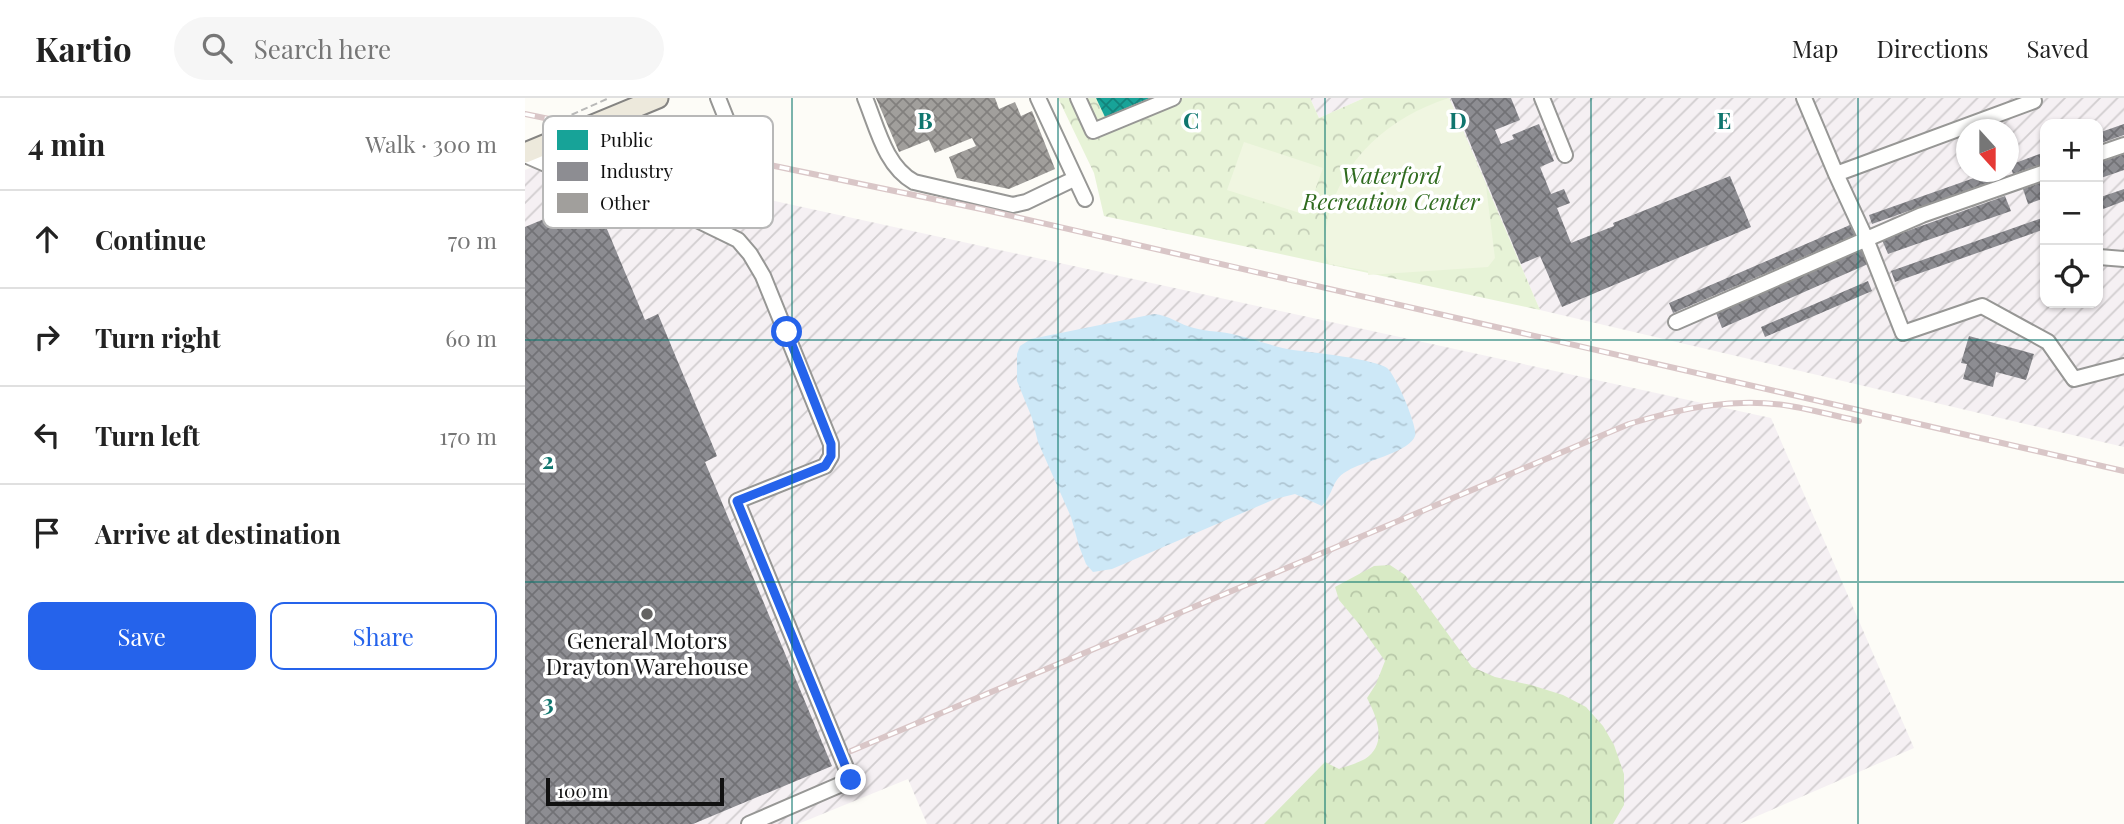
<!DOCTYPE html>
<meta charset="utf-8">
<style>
:root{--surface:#fff;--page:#f6f6f6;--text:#222;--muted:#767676;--line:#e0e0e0;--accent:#2563eb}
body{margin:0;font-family:"Playfair Display",serif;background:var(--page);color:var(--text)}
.controls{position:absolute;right:21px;top:21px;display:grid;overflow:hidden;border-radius:14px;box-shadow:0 2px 5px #0004}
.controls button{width:63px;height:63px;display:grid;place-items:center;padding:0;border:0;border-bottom:2px solid var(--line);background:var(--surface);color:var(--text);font:35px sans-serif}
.compass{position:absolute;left:1431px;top:21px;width:63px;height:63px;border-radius:50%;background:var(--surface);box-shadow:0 2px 5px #0004;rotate:159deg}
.scale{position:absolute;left:21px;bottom:18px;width:178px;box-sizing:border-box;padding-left:7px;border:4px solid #111;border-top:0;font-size:19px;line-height:24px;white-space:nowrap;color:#111;-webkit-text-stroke:5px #fff;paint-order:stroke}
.stop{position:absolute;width:21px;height:21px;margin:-16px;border:5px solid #2563eb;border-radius:50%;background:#fff}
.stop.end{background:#2563eb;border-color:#fff;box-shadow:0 2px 7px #0008}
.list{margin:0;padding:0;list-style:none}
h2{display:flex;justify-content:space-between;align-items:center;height:91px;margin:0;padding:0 28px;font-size:30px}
h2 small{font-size:23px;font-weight:400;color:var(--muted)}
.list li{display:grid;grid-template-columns:46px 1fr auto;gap:21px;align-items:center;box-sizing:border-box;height:98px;padding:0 28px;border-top:2px solid var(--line)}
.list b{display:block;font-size:26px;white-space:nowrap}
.list em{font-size:23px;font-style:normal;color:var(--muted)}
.actions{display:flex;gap:14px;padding:21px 28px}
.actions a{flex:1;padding:16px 0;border:2px solid var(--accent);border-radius:14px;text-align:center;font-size:24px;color:var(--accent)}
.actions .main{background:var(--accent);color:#fff}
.icon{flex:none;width:38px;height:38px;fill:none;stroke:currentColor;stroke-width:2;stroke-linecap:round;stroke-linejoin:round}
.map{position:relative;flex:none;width:1599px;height:726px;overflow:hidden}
header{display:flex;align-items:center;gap:42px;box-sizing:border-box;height:98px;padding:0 35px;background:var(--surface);border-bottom:2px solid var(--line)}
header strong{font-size:33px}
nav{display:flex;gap:38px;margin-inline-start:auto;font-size:24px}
.search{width:490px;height:63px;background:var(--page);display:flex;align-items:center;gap:18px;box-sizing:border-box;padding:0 24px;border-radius:38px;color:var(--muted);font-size:26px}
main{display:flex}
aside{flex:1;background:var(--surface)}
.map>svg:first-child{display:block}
.industrial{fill:url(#industrial-furrows);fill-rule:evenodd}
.forest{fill:url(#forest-crowns)}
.park{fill:url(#park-crowns)}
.pitch{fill:#f0f6e1}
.water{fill:url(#water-ripples)}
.public{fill:url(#public-cross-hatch)}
.industry{fill:url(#industry-cross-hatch)}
.building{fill:url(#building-cross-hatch)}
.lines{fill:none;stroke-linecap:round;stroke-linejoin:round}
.minor-casing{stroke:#979795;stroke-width:18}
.major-casing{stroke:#858482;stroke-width:23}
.path{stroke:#b9b9b8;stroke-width:2;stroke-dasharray:7 3.5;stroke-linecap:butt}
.minor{stroke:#fffffe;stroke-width:14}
.major{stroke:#ede9dc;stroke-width:19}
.rail-casing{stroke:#d9c6c7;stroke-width:6}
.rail{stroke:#fff;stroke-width:3.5;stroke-dasharray:10;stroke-linecap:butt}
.route{stroke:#2563eb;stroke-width:9}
.grid{fill:none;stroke:#0f766e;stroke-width:2;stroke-opacity:0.55}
.poi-dot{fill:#646362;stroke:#fff;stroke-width:2.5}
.labels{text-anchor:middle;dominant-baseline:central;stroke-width:7;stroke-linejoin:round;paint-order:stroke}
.park-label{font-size:23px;font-style:italic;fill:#2f6b1f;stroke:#fff}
.poi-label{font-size:23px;fill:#111;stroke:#fff}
.key{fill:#fff;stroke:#b8b8b8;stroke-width:2}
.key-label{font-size:19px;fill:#111}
.grid-label{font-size:23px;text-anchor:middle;font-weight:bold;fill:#0f766e;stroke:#fff;stroke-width:7;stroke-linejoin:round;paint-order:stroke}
</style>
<header>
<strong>Kartio</strong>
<div class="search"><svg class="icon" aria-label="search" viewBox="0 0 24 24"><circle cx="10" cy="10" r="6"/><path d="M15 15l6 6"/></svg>Search here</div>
<nav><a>Map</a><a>Directions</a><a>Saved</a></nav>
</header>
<main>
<aside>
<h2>4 min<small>Walk · 300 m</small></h2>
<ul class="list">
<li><svg class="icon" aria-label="ahead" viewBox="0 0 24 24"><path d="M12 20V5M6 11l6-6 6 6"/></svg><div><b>Continue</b></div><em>70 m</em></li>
<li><svg class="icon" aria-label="right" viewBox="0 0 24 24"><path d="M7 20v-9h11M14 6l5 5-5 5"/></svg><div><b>Turn right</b></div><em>60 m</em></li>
<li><svg class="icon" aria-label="left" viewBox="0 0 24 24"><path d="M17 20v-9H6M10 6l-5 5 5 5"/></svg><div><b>Turn left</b></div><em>170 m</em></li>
<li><svg class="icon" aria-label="arrive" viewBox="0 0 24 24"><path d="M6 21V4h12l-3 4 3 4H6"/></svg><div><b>Arrive at destination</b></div></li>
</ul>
<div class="actions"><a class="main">Save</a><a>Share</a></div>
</aside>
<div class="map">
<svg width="1599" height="726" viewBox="0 0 1599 726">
<defs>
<pattern id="industrial-furrows" width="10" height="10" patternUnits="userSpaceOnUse" patternTransform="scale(1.75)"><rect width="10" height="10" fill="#f5f0f3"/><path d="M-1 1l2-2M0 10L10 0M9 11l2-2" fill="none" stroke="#d1cdcf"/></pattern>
<pattern id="forest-crowns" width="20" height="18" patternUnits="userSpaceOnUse" patternTransform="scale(1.75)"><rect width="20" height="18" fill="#d8eac5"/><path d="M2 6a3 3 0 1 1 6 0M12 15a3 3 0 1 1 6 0" fill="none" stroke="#b8c8a8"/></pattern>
<pattern id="park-crowns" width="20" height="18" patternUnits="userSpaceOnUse" patternTransform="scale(1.75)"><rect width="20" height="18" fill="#e7f3d7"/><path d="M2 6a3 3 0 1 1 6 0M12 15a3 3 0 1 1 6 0" fill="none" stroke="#c5cfb8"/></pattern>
<pattern id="water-ripples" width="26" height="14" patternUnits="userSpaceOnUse" patternTransform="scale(1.75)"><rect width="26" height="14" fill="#cde8f7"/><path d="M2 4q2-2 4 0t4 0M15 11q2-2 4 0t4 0" fill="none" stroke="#afc6d3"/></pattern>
<pattern id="public-cross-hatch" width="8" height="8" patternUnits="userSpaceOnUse" patternTransform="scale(1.75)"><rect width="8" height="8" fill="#17a398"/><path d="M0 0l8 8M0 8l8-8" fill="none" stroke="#13837b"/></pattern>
<pattern id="industry-cross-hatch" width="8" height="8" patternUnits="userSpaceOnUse" patternTransform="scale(1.75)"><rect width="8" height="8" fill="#8d8d92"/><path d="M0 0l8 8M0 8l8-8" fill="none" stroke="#727276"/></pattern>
<pattern id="building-cross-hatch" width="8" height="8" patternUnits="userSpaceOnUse" patternTransform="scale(1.75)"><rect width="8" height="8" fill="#a19f9c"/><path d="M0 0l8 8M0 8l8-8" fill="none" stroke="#82807e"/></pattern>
</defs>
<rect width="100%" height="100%" fill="#fdfcf7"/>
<path class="industrial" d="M785,0H839L794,20Z
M924,0H1599V349L1015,212ZM1520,26H1573V205H1520ZM1442,32H1484V74H1442Z
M39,57L1246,320L1389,650L1214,726H402L383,681L273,726H0V72Z"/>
<path class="forest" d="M865,467L880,477L947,569L970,579L1006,587L1038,597L1061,609L1078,628L1089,647L1099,676V707L1088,726H739L800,664L814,671C822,668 833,665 840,661C863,646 852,619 842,600L851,586L860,563L834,526L814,502L810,489L849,468Z"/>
<path class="park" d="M533,0H785L794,20L839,0H924L1015,212L579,118L569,75Z"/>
<path class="pitch" d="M924,0L961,88L970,160L963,169L843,177V173L804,166C797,152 799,140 802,124C816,61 864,19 924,0Z
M719,44L798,70L781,117L702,92Z"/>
<path class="water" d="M629,216C644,217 655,227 669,230C683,234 697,233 711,237C730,241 749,249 768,252C787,254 849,261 862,270C870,276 893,328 890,338C886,352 844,363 830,369C804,380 812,391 797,408L770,396L750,401L587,471L568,474L561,466L554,448L546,419L513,344L507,320L492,283V256L495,248L506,241Z"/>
<path class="public" d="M571,0H625L580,19Z"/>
<path class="industry" d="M926,0H986L995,22L970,32L976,46L989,41L987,37L1014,26L1029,63L1015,69L1026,96L1039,91L1045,105L1032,110L1046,145L1089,128L1088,125L1205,78L1226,129L1037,209L1015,158L996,166Z
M1599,26V37L1573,46V35Z
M1520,54V65L1488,76L1485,67Z
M1599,56V72L1573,81V65Z
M1466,74H1472L1474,81L1347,126L1344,117Z
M1520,83V100L1503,106L1498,91Z
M1599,91V103L1573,113V100Z
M1480,98L1486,113L1363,156L1357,142Z
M69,100L120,222L133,216L192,358L180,364L307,668L168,726H0V129Z
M1520,119V131L1370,184L1366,173Z
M1325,127L1330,137L1148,215L1144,205Z
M1337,152L1343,166L1197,230L1191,215Z
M1343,183L1347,193L1240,239L1236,229Z
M1444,238L1509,256L1501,282L1471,274L1468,289L1438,281L1442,266L1436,265Z"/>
<path class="building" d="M351,0H470L474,11L490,4L496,18L507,13L530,71L484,91L432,80L424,59L451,48L447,40L410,55L404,42L374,54Z"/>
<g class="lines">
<g class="minor-casing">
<path id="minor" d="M193,0L205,30
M340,0C352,29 360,68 389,84L488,107L501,104L549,81
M513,0L560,101
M553,0L568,33L648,0
M1017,0L1040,57
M1279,0L1311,76L1509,3L1508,0
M1573,56L1599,47
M0,57L30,70L170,121L213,142L225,156L238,178L306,346V358L300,368L212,403L326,682L224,726
M1311,76L1341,141L1378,235L1457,208L1523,244L1549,281L1599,268
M1574,159L1599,161
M1151,224L1397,117L1520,74"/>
</g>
<g class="major-casing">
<path id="major" d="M0,55L133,0"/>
</g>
<path class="path" d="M37,21L84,0"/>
<use href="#minor" class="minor"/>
<use href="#major" class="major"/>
<g class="rail-casing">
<path id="rail" d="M0,16L456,111L1599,373
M326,653L1104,326C1157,310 1210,299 1265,308C1288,312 1311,318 1334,323"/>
</g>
<use href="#rail" class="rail"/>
</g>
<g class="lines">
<path class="route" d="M262,234L306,346V358L300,368L212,403L326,682"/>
</g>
<path class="grid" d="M267,0V726M533,0V726M800,0V726M1066,0V726M1333,0V726M0,242H1599M0,484H1599"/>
<circle class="poi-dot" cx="122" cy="516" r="7"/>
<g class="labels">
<g class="park-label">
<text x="866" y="76">Waterford<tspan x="866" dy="26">Recreation Center</tspan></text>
</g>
<g class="poi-label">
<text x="122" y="541">General Motors<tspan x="122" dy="26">Drayton Warehouse</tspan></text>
</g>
</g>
<rect x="18" y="18" width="230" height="112" rx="10" class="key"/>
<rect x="32" y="32" width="31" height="20" fill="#17a398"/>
<rect x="32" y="64" width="31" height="19" fill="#8d8d92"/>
<rect x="32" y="95" width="31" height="20" fill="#a19f9c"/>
<g class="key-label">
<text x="75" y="49">Public</text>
<text x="75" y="80">Industry</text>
<text x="75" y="112">Other</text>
</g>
<g class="grid-label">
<text x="400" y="31">B</text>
<text x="666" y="31">C</text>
<text x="933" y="31">D</text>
<text x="1199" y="31">E</text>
<text x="23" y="371">2</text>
<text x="23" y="613">3</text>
</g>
</svg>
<div class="controls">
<button>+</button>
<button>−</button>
<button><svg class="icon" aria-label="locate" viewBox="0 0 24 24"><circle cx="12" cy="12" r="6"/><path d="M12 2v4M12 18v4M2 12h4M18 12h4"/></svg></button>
</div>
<svg class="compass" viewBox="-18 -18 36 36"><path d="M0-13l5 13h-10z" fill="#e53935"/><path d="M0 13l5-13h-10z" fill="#767676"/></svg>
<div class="scale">100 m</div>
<div class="stop" style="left:262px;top:234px"></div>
<div class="stop end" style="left:326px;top:682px"></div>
</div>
</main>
